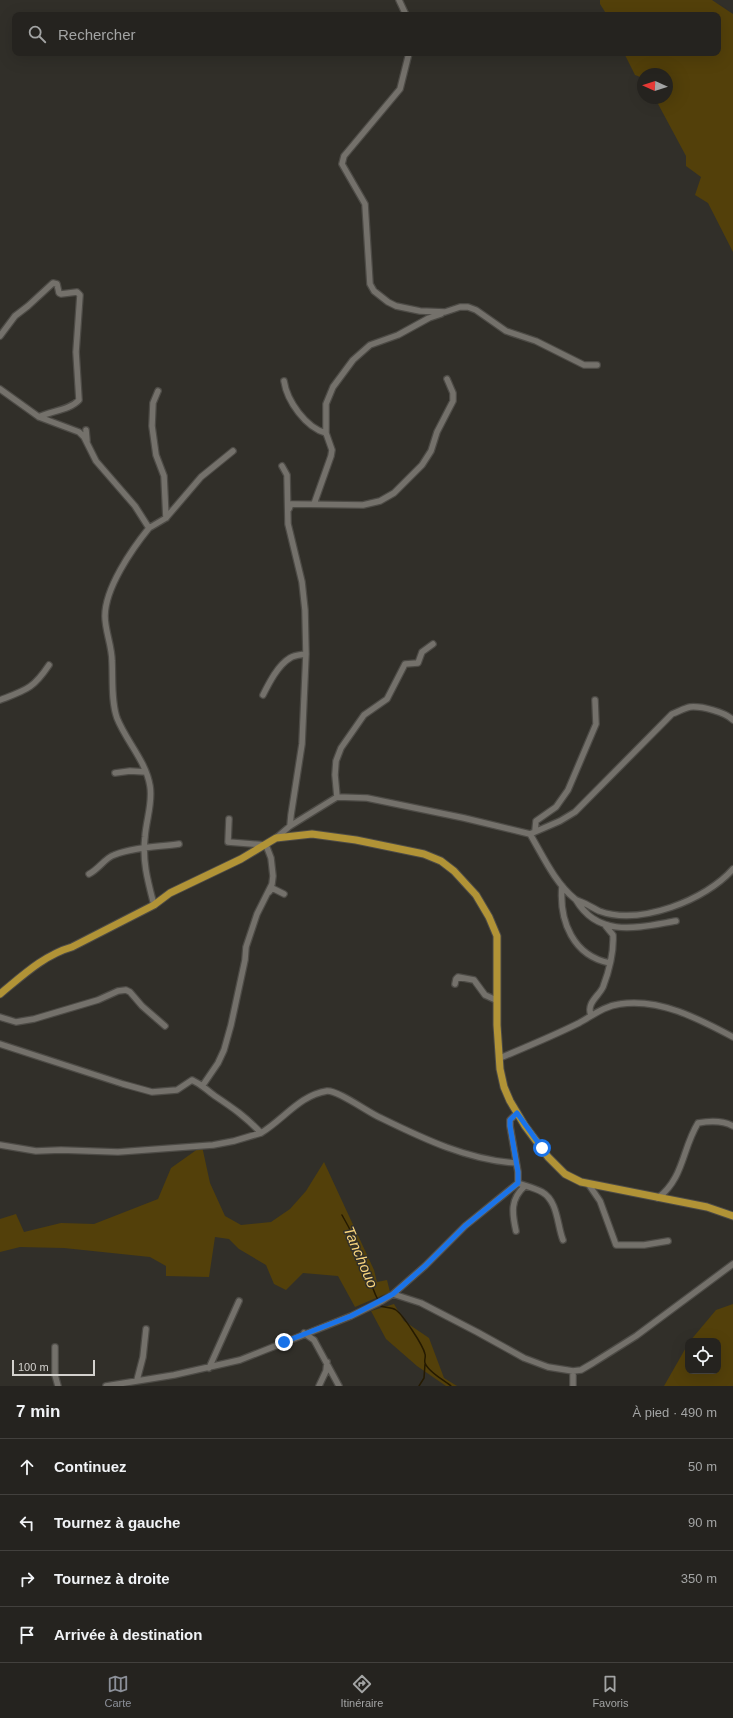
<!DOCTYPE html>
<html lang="fr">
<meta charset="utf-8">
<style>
:root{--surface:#25231f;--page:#312f2c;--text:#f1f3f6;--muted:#a3a4a4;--line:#42403d;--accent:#8c9099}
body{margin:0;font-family:Arial,sans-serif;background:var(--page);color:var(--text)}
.controls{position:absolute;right:12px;bottom:12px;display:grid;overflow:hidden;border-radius:8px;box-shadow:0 4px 16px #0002}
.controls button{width:36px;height:36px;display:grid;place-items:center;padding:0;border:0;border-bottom:1px solid var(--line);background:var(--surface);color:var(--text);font:20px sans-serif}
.compass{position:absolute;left:637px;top:68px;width:36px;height:36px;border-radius:50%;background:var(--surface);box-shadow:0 4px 16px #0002;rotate:273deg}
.scale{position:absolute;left:12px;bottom:10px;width:83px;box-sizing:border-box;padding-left:4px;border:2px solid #d3d1cd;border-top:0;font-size:11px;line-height:14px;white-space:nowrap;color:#d3d1cd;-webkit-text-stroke:3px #312f29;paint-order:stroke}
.stop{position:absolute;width:12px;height:12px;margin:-9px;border:3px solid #1a73e8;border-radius:50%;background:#fff}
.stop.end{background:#1a73e8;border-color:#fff;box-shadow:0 1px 4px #0008}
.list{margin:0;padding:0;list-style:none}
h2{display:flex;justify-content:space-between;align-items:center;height:52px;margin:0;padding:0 16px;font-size:17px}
h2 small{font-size:13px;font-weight:400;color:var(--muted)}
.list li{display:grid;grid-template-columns:26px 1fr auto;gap:12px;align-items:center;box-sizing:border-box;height:56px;padding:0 16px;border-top:1px solid var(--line)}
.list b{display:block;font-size:15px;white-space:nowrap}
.list em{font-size:13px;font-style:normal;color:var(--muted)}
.icon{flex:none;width:22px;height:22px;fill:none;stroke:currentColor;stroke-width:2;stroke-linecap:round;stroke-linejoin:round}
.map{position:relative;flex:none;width:733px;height:1386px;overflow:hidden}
.search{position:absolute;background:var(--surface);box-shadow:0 4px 16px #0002;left:12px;right:12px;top:12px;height:44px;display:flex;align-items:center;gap:10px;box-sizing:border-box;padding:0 14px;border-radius:8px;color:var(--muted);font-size:15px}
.sheet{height:276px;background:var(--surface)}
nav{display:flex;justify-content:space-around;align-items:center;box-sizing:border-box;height:56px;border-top:1px solid var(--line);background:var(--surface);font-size:11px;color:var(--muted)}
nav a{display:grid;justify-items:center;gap:2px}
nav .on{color:var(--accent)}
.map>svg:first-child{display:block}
.green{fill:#53400a}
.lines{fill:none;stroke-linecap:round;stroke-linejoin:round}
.stream{stroke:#251a01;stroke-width:1.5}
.minor-casing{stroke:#4d4b46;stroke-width:8}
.major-casing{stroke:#4d4b46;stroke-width:9}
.minor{stroke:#74716b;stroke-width:5.5}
.major{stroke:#b19336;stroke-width:7}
.route{stroke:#1a73e8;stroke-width:5}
.labels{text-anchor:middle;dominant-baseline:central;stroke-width:3;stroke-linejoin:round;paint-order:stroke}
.water-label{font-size:15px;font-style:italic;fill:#f7d37c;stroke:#312f29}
</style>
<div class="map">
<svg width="733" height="1386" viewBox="0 0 733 1386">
<rect width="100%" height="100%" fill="#312f29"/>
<path class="green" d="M600,0H712L733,14V252L708,203L695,195L701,177L686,166V156L657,102V98H667V74H643V78L635,75L624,53H718V15H607L600,4Z
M202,1146L210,1183L225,1216L241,1225L271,1222L290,1209L306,1191L324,1162L374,1270L377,1282L387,1280L390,1292L355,1307L338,1276L303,1273L286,1290L274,1284L266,1265L239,1249L229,1239L215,1237L209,1277L166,1276V1266L150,1257L64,1248L20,1247L0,1252V1219L16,1214L24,1232L61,1223L94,1224L158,1199L171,1168Z
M394,1304L404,1321L429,1338L444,1378L457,1386H446L417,1366L386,1339L371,1311Z
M733,1304V1386H664L688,1344V1371H718V1341H690L716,1310Z"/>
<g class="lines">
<path class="stream" d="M342,1215C350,1229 357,1243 363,1258C368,1272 371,1287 378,1300
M380,1304L381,1306C385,1308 392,1307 396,1310C403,1315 423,1345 425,1354C426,1357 424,1360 425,1363C428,1372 444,1380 451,1386
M419,1386L424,1378L425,1364"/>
<g class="minor-casing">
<path id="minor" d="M399,0L406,15
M409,53L400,89L344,156L342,164L365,204L370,284L374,291L388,302L396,306L420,311L445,312L460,307H468L476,310L506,331L536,341L584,365H597
M0,336L15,316L28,306L53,283L57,284L59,293L61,294L77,292L80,295L76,352L79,400C70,410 51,411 39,417
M284,381C287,401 306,428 326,433
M0,389L39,417L79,432L84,437L96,461L135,506L149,528C132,549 105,588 105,616C105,631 112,646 112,661C113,679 111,701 117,718C126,741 146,761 150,786C153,803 146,820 145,837C142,861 148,882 154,905
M158,391L153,403L152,426L156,455L164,476L166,518
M86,430L87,441
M282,466L287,475L288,524L302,582L305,610L306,654L302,744L291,815L290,826
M314,504L331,456L332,450L326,433V404L333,387L353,360L370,345L398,335L429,318L441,314
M289,509L291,504L363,505L380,501L394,493L422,465L431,451L437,432L453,401V393L447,379
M149,528L166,518L201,477L233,451
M263,695C269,683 278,665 290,658C295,655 300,655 306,654
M0,700C26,690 33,689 49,665
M115,773L130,771L146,772
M337,797L335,775L336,761L341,748L364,715L387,699L405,664L418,663L422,652L433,644
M535,831L536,821L556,807L568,790L596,724L595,700
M530,834C543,856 555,883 575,899C578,901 582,902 586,904C590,906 595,909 599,911C640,926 706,900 733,869
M276,838L290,826L337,797L367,798L464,818L530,834L560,821L575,812L672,714C678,712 684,708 690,707C702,706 725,712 733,720
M89,874C99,869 105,858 114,855C134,847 158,847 179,844
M562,886C559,921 573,956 610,963
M269,892L272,888L284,894
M576,900C599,939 640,927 676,921
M455,984L456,979L458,977L474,980L485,995L496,1000
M591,1015C586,1003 599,996 603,987C609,971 614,953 613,935L604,924
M0,1017L16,1022L34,1019L98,1000L118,991L126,990L130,992L142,1006L165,1026
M0,1044L123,1084L152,1092L177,1090L192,1080C203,1085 205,1089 215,1096C233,1108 246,1117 261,1133C284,1119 300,1095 327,1091C338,1090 369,1113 381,1118C424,1139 468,1160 516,1163
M500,1058C526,1047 553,1036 579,1023C592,1016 604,1006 620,1004C660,998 699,1019 733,1037
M203,1085L218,1063L224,1050L231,1025L245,960L246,947L257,914L272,884L273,876L271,858L266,845L228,842L229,819
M0,1145L36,1151L61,1150L118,1152L213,1145L234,1141L261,1133
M518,1183C526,1186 535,1188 542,1192C558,1201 557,1225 563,1240
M589,1185L600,1201L616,1245H644L668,1241
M658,1198C684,1178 682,1149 698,1123C709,1121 722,1120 733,1126
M516,1231C512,1213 510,1199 525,1186
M393,1294L421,1303L477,1332L524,1358L548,1367L573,1371L581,1370L593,1363L636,1336L733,1264
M304,1333L314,1340L339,1386
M55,1347V1375L58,1386
M209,1368L239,1301
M573,1371V1386
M137,1380L143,1357L146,1329
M106,1386L174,1375L240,1360L351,1316L382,1301L393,1294L425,1266L465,1226L518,1183V1172L510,1126V1120L517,1113
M319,1386L326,1371L327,1362"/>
</g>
<g class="major-casing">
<path id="major" d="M0,994C22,976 44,955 72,947L154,905L170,893L241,859L276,838L312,834L356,840L424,854L441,861L454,871L476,895L489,917L497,936V1025L500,1069L504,1087L510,1101L525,1126L548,1157L565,1174L581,1182L707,1207L733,1216"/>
</g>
<use href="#minor" class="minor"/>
<use href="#major" class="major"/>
</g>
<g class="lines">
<path class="route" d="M284,1342L351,1316L393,1294L425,1266L465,1226L518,1183V1172L510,1126V1120L517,1113L542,1148"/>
</g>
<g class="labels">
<g class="water-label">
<text transform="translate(361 1257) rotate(67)">Tanchouo</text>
</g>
</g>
</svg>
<div class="controls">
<button><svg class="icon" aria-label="locate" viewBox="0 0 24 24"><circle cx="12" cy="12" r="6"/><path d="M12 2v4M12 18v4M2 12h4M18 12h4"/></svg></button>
</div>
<svg class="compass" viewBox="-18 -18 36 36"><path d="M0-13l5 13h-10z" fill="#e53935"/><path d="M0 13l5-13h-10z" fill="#a3a4a4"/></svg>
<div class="scale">100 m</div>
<div class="stop" style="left:542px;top:1148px"></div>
<div class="stop end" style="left:284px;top:1342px"></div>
<div class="search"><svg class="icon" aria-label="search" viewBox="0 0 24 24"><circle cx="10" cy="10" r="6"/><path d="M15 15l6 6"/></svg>Rechercher</div>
</div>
<section class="sheet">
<h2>7 min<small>À pied · 490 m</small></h2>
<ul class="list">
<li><svg class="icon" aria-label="ahead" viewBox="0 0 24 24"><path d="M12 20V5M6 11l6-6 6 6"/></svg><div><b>Continuez</b></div><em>50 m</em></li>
<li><svg class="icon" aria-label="left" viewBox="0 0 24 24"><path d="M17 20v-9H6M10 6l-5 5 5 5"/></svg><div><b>Tournez à gauche</b></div><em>90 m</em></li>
<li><svg class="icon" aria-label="right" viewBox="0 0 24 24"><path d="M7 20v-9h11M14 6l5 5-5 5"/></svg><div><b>Tournez à droite</b></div><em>350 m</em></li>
<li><svg class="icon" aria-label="arrive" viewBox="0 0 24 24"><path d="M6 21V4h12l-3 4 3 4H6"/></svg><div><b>Arrivée à destination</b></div></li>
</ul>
</section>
<nav>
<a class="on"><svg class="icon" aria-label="map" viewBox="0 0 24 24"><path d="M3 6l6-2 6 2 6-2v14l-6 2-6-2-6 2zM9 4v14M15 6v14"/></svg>Carte</a>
<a><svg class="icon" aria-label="directions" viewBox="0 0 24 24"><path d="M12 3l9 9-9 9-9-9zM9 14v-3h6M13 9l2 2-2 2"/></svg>Itinéraire</a>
<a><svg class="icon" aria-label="saved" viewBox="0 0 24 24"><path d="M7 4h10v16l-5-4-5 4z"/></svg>Favoris</a>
</nav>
